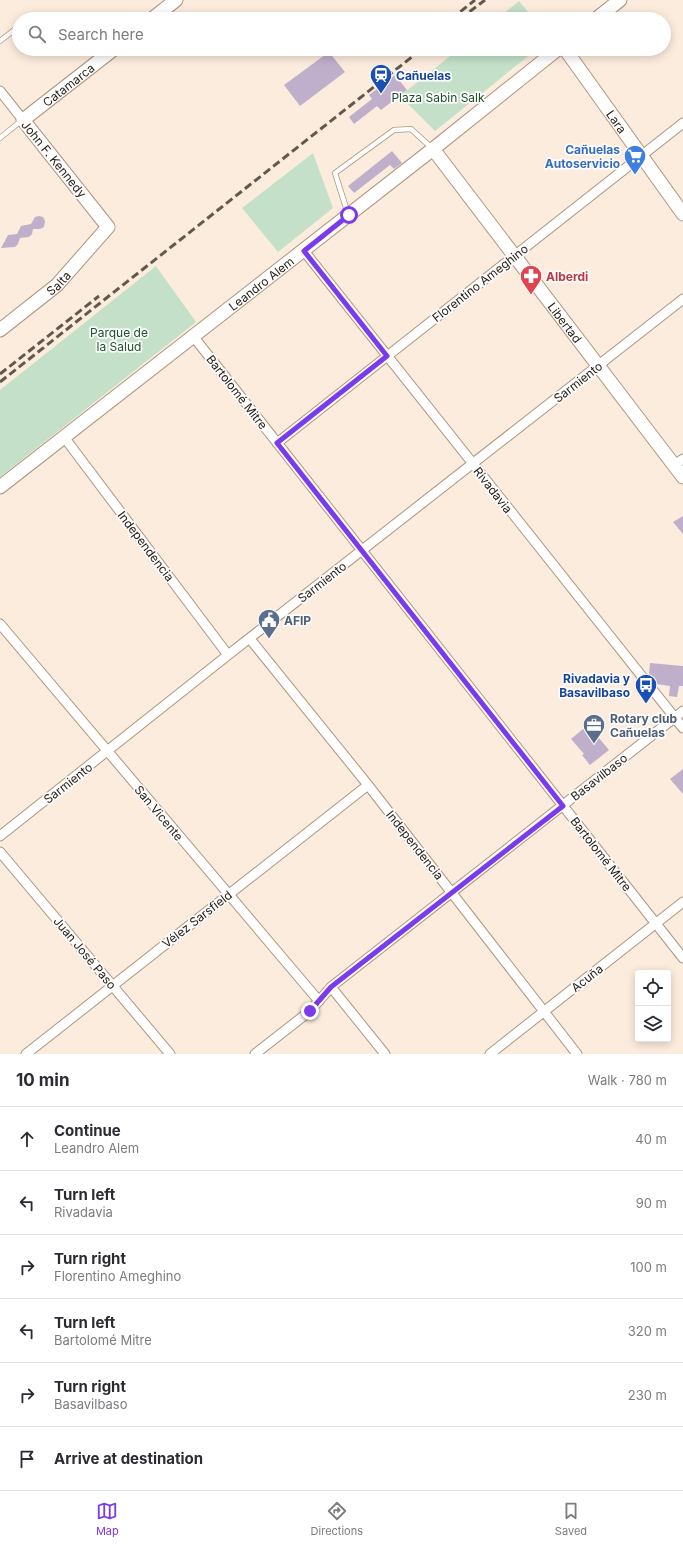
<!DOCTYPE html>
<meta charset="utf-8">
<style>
:root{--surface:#fff;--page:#f7f7f7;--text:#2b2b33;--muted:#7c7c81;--line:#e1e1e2;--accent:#7c3aed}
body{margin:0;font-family:Inter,sans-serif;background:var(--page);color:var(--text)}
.controls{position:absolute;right:12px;bottom:12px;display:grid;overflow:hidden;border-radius:4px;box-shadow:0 2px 10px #0003}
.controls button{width:36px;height:36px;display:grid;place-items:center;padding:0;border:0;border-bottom:1px solid var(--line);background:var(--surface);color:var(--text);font:20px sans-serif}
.stop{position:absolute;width:12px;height:12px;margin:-9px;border:3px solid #7c3aed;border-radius:50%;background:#fff}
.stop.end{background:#7c3aed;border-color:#fff;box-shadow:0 1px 4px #0008}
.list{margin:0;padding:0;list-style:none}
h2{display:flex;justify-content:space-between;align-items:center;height:52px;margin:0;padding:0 16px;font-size:17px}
h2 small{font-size:13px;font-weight:400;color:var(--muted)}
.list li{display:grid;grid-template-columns:26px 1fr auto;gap:12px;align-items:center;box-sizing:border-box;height:64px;padding:0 16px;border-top:1px solid var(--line)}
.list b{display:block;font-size:15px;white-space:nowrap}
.list p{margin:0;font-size:13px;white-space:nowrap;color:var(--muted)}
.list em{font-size:13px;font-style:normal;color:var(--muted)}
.icon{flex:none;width:22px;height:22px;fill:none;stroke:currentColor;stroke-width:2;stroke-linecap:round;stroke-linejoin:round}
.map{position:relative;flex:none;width:683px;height:1054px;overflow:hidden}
.search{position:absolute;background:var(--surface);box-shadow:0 2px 10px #0003;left:12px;right:12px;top:12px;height:44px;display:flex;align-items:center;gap:10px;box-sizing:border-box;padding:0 14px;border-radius:22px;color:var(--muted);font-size:15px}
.sheet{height:436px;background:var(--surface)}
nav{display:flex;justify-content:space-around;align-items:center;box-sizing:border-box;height:56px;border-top:1px solid var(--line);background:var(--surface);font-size:11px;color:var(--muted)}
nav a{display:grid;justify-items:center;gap:2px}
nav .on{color:var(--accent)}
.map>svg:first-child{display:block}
.green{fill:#c4e0c9}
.building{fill:#c0afcb}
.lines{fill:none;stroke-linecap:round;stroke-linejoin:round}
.lane-casing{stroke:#ae967e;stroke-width:6}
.street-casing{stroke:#ae967e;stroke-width:11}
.secondary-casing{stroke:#ae967e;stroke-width:15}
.lane{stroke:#fff;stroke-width:4.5}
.street{stroke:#fff;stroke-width:9}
.secondary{stroke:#fff;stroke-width:13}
.rail{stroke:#63584d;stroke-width:3;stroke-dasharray:8 4;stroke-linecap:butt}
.route{stroke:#7c3aed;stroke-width:5}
.labels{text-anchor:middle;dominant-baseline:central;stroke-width:3.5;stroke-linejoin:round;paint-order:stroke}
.transit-label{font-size:12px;font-weight:bold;fill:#164399;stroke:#fcfcfc;text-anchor:start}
.street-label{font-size:12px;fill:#251c13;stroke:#fcfcfc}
.park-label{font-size:12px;fill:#1c502c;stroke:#fcfcfc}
.shop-label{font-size:12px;font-weight:bold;fill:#366cbe;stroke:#fcfcfc;text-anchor:end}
.health-label{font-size:12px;font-weight:bold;fill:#be3a42;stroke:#fcfcfc;text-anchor:start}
.service-label{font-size:12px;font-weight:bold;fill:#4e5e75;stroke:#fcfcfc;text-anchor:start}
</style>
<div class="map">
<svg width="683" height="1054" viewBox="0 0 683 1054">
<rect width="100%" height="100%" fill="#fcecdd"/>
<path class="green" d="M519,1L534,19H497Z
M459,49H537L435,131L400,96Z
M313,153L333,208L278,252L242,208Z
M156,266L196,322L0,477V390Z"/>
<path class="building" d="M329,52L345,72L300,106L284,85Z
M395,75L407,90L381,110L377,106L354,124L349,117L372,99L369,95Z
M392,151L402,163L394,169L390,165L354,193L348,186Z
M39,216L43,217L45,221L44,227L40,229H33L32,234L29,237L20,238L18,244L15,247L1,248L8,235L17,234L21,226L31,224L35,217Z
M683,516V534L673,522Z
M650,663L683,666V686H679L677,697L669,696L670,686L656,684L649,675Z
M588,725L609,750L590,765L582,755L584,754L571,739Z
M683,769V794L670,779Z"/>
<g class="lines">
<g class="lane-casing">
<path id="lane" d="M0,41L18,27
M0,138L21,121
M348,214L335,173L394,130L411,129L433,149"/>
</g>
<g class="street-casing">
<path id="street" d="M0,91L23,120
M304,251L683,728
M193,336L683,958
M64,437L228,655
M277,443L683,123
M674,465L683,459
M0,624L319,1001
M250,639L368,785L577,1054
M0,836L228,655L683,299
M0,852L170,1054
M331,987L385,1054
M26,1054L368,785
M255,1054L310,1011L331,987L683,711
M490,1054L683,902"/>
</g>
<g class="secondary-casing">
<g id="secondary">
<path d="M152,19L176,0"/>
<path d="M596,19L620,0"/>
<path id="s1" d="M565,49L683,214"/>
<path id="s2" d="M433,149L683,477"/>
<path id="s3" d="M0,330L57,285L108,227L23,120L114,49"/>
<path id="s4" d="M0,487L433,149L558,49"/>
</g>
</g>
<use href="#lane" class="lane"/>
<use href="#street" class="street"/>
<use href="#secondary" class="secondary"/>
<path class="rail" d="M451,19L475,0
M460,19L485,0
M0,374L99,296
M0,382L422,49"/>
</g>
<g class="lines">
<path class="route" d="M310,1011L331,987L563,806L277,443L387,356L304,251L349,215"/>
</g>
<defs>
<g id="station-pin" transform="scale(1.15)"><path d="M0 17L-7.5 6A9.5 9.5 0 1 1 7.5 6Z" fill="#1a4fb4" stroke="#fcfcfc"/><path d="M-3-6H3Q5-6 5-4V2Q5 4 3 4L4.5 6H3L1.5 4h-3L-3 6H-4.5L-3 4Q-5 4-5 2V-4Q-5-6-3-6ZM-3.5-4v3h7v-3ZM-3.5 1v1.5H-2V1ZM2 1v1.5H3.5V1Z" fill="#fff"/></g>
<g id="supermarket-pin" transform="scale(1.15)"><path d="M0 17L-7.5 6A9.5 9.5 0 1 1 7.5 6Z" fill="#3f7fe0" stroke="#fcfcfc"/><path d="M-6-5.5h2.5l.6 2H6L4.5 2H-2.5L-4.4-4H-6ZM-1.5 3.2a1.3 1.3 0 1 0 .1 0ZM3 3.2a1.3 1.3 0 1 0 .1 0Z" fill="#fff"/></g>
<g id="pharmacy-pin" transform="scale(1.15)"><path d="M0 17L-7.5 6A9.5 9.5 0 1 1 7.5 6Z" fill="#e0444e" stroke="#fcfcfc"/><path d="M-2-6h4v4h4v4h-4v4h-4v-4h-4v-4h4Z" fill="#fff"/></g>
<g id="civic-pin" transform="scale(1.15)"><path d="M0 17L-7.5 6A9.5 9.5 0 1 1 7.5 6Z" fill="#5c6f8a" stroke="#fcfcfc"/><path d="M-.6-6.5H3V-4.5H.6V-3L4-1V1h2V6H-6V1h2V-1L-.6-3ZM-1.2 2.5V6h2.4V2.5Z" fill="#fff"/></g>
<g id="bus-pin" transform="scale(1.15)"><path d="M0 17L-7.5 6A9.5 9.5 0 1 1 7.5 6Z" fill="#1a4fb4" stroke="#fcfcfc"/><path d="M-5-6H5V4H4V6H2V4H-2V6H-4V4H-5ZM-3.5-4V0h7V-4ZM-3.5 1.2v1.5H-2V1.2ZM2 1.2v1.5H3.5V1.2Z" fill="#fff"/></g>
<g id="office-pin" transform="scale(1.15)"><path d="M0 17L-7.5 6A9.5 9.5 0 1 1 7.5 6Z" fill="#5c6f8a" stroke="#fcfcfc"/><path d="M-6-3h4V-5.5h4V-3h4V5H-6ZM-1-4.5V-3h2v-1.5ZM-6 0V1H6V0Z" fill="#fff"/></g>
</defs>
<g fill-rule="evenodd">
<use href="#station-pin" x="381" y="75"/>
<use href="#supermarket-pin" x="635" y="156"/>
<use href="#pharmacy-pin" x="531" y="276"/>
<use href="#civic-pin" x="269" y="620"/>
<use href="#bus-pin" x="646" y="685"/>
<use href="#office-pin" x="594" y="725"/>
</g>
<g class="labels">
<g class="transit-label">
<text x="396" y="75">Cañuelas</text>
<text x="630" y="678" text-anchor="end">Rivadavia y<tspan x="630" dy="14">Basavilbaso</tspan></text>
</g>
<g class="street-label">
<text stroke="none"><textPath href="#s3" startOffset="344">Catamarca</textPath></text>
<text stroke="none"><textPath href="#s1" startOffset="89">Lara</textPath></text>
<text transform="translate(54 159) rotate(51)">John F. Kennedy</text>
<text stroke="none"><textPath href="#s3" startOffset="75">Salta</textPath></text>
<text transform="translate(480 283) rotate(-38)">Florentino Ameghino</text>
<text stroke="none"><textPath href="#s4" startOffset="331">Leandro Alem</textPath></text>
<text stroke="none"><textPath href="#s2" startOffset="218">Libertad</textPath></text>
<text transform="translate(578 382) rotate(-38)">Sarmiento</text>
<text transform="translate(237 392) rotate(52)">Bartolomé Mitre</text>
<text transform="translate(493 490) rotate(52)">Rivadavia</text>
<text transform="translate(146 546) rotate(53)">Independencia</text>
<text transform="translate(322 582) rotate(-38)">Sarmiento</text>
<text transform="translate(599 777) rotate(-38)">Basavilbaso</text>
<text transform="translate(68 783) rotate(-38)">Sarmiento</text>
<text transform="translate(159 813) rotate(50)">San Vicente</text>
<text transform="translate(415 845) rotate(52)">Independencia</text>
<text transform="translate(601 854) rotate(52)">Bartolomé Mitre</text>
<text transform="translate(197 919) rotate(-38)">Vélez Sarsfield</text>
<text transform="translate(85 953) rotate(50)">Juan José Paso</text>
<text transform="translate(587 978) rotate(-38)">Acuña</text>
</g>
<g class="park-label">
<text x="438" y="97">Plaza Sabin Salk</text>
<text x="119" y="332">Parque de<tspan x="119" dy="14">la Salud</tspan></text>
</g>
<g class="shop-label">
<text x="620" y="149">Cañuelas<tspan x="620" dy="14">Autoservicio</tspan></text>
</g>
<g class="health-label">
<text x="546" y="276">Alberdi</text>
</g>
<g class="service-label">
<text x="284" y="620">AFIP</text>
<text x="610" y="718">Rotary club<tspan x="610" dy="14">Cañuelas</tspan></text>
</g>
</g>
</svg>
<div class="controls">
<button><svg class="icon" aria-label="locate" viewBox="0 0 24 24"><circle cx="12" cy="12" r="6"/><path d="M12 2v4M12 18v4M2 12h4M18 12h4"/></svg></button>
<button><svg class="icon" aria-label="layers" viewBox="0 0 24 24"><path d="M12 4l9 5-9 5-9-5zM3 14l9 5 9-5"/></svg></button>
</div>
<div class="stop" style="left:349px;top:215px"></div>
<div class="stop end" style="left:310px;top:1011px"></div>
<div class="search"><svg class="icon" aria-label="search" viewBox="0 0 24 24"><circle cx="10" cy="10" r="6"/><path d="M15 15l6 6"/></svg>Search here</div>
</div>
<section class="sheet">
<h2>10 min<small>Walk · 780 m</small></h2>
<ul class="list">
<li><svg class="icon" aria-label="ahead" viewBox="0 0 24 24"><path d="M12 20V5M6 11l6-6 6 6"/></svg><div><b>Continue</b><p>Leandro Alem</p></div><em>40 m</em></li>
<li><svg class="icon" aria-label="left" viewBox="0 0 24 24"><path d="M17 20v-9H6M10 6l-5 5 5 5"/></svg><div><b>Turn left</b><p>Rivadavia</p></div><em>90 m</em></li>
<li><svg class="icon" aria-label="right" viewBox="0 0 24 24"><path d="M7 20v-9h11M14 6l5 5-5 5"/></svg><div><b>Turn right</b><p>Florentino Ameghino</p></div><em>100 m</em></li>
<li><svg class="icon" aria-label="left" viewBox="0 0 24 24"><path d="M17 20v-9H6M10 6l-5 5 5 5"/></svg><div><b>Turn left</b><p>Bartolomé Mitre</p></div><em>320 m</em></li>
<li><svg class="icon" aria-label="right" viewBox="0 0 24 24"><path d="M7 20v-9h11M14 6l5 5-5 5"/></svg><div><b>Turn right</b><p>Basavilbaso</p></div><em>230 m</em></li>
<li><svg class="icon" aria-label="arrive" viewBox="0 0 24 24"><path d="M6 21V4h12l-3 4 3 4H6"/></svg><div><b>Arrive at destination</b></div></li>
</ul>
</section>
<nav>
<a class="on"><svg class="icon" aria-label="map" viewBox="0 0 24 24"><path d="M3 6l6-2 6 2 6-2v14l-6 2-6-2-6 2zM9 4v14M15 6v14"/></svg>Map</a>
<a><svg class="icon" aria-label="directions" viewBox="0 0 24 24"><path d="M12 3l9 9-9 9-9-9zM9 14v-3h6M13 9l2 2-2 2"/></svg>Directions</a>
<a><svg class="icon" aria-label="saved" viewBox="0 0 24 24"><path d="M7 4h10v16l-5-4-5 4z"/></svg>Saved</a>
</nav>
